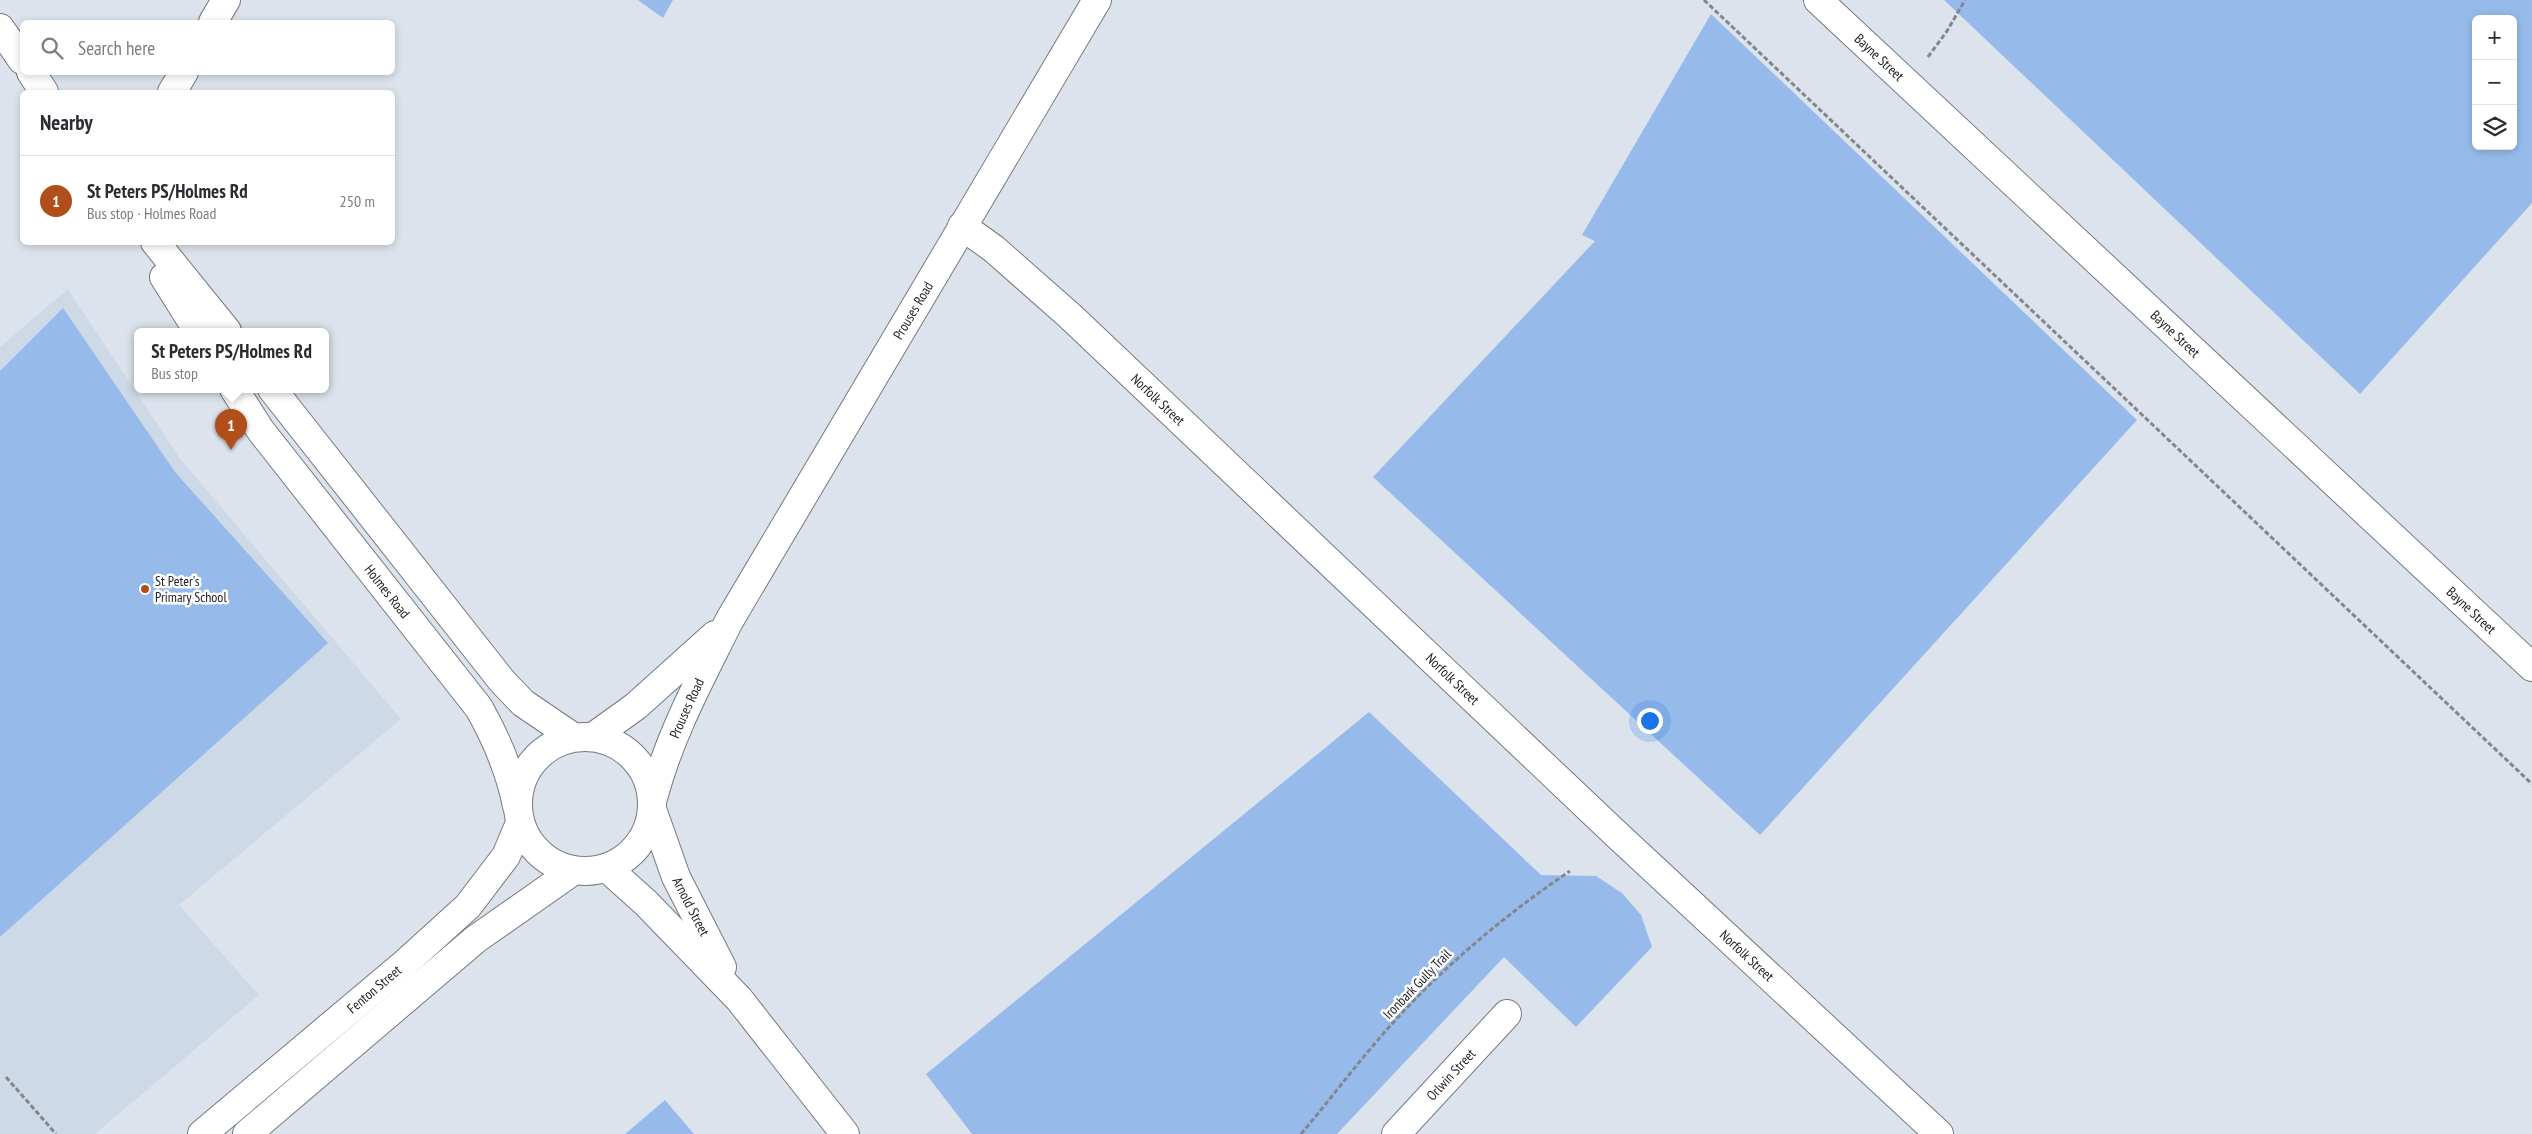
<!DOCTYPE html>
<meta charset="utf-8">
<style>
:root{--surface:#fff;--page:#f7f7f7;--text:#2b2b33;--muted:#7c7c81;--line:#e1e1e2;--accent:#b24e1a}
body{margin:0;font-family:"PT Sans Narrow",sans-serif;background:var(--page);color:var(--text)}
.controls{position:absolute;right:15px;top:15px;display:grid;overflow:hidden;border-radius:8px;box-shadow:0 2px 8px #0003}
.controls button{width:45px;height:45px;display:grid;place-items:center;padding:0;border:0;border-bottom:1px solid var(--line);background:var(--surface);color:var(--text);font:25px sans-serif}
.you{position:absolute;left:1649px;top:720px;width:18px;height:18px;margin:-12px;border:4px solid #fff;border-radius:50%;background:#1a73e8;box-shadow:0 0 0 8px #1a73e833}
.badge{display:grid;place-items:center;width:32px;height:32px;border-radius:50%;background:var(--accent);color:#fff;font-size:16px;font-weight:700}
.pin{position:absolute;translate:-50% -41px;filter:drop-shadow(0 1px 2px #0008)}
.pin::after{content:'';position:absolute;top:26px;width:18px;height:15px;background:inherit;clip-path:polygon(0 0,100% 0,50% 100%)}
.popup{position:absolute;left:134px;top:328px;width:195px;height:65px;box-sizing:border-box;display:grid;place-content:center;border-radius:8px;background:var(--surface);filter:drop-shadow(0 1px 4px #0005);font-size:16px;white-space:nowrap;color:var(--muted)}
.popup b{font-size:19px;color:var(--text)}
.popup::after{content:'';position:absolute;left:50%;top:100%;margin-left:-10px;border:10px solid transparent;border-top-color:var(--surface)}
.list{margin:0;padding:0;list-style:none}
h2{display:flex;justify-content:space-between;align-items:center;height:65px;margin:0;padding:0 20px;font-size:21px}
h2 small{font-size:16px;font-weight:400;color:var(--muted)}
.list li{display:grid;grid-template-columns:32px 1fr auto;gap:15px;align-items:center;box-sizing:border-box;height:90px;padding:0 20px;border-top:1px solid var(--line)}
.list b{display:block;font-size:19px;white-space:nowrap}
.list p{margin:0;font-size:16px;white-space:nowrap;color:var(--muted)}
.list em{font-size:16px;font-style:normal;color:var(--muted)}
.icon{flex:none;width:28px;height:28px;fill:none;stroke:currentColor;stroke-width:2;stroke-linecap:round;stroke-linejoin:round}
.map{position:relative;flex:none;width:2532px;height:1134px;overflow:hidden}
.search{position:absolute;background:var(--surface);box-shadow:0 2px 8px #0003;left:20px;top:20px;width:375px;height:55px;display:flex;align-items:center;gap:12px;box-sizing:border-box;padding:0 18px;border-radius:8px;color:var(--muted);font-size:19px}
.panel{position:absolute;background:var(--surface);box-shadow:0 2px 8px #0003;left:20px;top:90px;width:375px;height:155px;border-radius:8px}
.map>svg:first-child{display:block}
.built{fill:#ced9e8}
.green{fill:#96bbea;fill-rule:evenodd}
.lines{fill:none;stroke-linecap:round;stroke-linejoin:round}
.street-casing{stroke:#737a81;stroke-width:30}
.secondary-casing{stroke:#737a81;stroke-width:30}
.path{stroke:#83878d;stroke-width:3;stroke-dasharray:5 2.5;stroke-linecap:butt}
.street{stroke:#fff;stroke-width:28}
.secondary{stroke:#fff;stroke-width:28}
.poi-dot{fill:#b24e1a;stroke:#fff;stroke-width:2}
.labels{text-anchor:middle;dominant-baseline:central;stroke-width:5;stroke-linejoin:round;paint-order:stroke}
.street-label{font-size:14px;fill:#222427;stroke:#fff}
.poi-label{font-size:14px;fill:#222427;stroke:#fff;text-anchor:start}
</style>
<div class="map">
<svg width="2532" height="1134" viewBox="0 0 2532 1134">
<rect width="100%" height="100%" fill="#dce3ec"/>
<path class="built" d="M68,289L181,460L401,719L179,905L259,995L95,1134H0V347Z"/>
<path class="green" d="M638,0H673L663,18Z
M1944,0H2532V203L2360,394ZM2476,19H2513V146H2476Z
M1711,14L2137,420L1760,835L1373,477L1595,241L1582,235Z
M63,308L175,472L328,643L0,937V371Z
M1369,712L1541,875L1596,876L1622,893L1641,915L1652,947L1576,1027L1504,957L1337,1134H972L926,1074Z
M665,1100L694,1134H625Z"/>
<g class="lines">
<g class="street-casing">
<g id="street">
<path id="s1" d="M1818,0L2532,667"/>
<path d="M213,22L226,0"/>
<path d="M172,92L184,72"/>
<path id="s2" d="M962,226L994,249L1070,316L1615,833L1939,1134"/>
<path id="s3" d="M1396,1134L1507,1014"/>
</g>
</g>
<g class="secondary-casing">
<g id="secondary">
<path d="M0,28L22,60"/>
<path d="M31,72L44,92"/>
<path d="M155,242L227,331"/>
<path d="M164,277L198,331"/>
<path id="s4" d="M234,389L261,431L479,708C497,740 510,770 517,806"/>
<path d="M272,389L502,681L523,703L573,737"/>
<circle cx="585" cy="804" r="67"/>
<path d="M593,737L636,706L715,635"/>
<path id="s5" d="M653,798C670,734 700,680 729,621L1097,0"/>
<path id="s6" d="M653,812L676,877L722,967"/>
<path d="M607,868L646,903L739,999L845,1134"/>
<path id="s7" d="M202,1134L403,965L468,906L506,856L520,823"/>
<path d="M247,1134L476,939L573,871"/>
</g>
</g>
<path class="path" d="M1704,0L2532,784
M1928,57L1947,31L1965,0
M6,1077L56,1134
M1301,1134C1329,1101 1355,1066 1383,1034C1438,971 1502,917 1570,871"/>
<use href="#street" class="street"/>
<use href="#secondary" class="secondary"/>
</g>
<circle class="poi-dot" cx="145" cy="589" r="5"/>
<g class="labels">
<g class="street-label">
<text stroke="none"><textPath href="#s1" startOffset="84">Bayne Street</textPath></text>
<text stroke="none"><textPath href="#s5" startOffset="554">Prouses Road</textPath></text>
<text stroke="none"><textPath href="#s1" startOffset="489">Bayne Street</textPath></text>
<text stroke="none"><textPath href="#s2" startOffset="262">Norfolk Street</textPath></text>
<text stroke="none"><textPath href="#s4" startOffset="254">Holmes Road</textPath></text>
<text stroke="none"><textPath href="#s1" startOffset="894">Bayne Street</textPath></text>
<text stroke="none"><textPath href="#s2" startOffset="668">Norfolk Street</textPath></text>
<text stroke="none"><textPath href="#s5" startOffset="96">Prouses Road</textPath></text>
<text stroke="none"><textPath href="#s6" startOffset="102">Arnold Street</textPath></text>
<text stroke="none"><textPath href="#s2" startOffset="1072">Norfolk Street</textPath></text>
<text transform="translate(1417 984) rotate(-46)">Ironbark Gully Trail</text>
<text stroke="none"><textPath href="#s7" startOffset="225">Fenton Street</textPath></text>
<text stroke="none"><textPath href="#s3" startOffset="81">Orlwin Street</textPath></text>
</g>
<g class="poi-label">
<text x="155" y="581">St Peter's<tspan x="155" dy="16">Primary School</tspan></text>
</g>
</g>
</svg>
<div class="controls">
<button>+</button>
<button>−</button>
<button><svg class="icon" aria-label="layers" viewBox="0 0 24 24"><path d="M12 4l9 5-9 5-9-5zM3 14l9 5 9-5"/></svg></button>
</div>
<div class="you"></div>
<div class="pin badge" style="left:231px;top:450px">1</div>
<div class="popup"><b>St Peters PS/Holmes Rd</b>Bus stop</div>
<div class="search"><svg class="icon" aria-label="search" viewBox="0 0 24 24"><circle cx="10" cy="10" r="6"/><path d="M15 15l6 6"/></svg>Search here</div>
<section class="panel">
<h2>Nearby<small></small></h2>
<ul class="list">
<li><span class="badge">1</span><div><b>St Peters PS/Holmes Rd</b><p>Bus stop · Holmes Road</p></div><em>250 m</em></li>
</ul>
</section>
</div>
